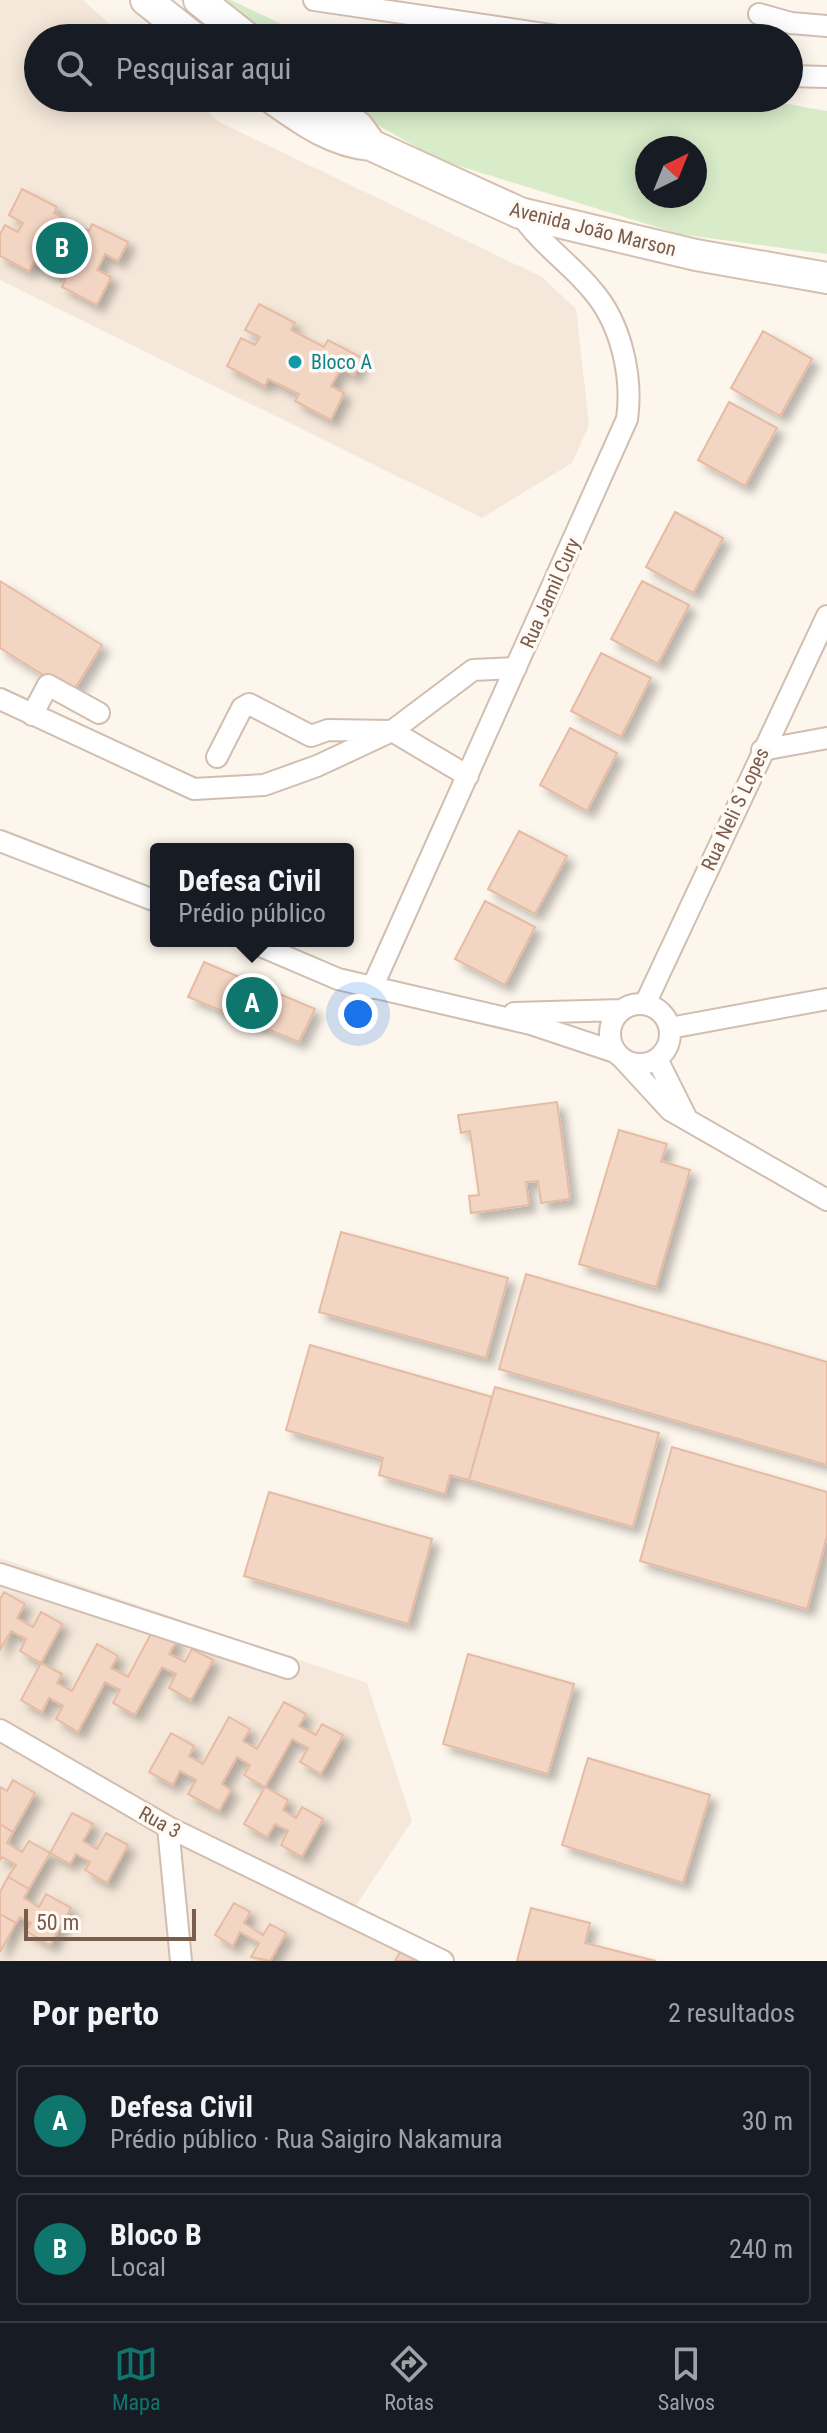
<!DOCTYPE html>
<html lang="pt">
<meta charset="utf-8">
<style>
:root{--surface:#171b24;--page:#242831;--text:#f1f3f6;--muted:#9ea1a6;--line:#363941;--accent:#0f766e}
body{margin:0;font-family:"Roboto Condensed",sans-serif;background:var(--page);color:var(--text)}
.compass{position:absolute;left:635px;top:136px;width:72px;height:72px;border-radius:50%;background:var(--surface);box-shadow:0 4px 20px #0003;rotate:43deg}
.scale{position:absolute;left:24px;bottom:20px;width:172px;box-sizing:border-box;padding-left:8px;border:4px solid #7a5c4d;border-top:0;font-size:22px;line-height:28px;white-space:nowrap;color:#7a5c4d;-webkit-text-stroke:6px #fffaf3;paint-order:stroke}
.you{position:absolute;left:358px;top:1014px;width:28px;height:28px;margin:-20px;border:6px solid #fff;border-radius:50%;background:#1a73e8;box-shadow:0 0 0 12px #1a73e833}
.badge{display:grid;place-items:center;width:52px;height:52px;border-radius:50%;background:var(--accent);color:#fff;font-size:26px;font-weight:700}
.pin{position:absolute;translate:-50% -50%;border:4px solid #fff;box-shadow:0 2px 8px #0006}
.popup{position:absolute;left:150px;top:843px;width:204px;height:104px;box-sizing:border-box;display:grid;place-content:center;border-radius:8px;background:var(--surface);filter:drop-shadow(0 2px 6px #0005);font-size:26px;white-space:nowrap;color:var(--muted)}
.popup b{font-size:30px;color:var(--text)}
.popup::after{content:'';position:absolute;left:50%;top:100%;margin-left:-16px;border:16px solid transparent;border-top-color:var(--surface)}
.list{margin:0;padding:0;list-style:none}
h2{display:flex;justify-content:space-between;align-items:center;height:104px;margin:0;padding:0 32px;font-size:34px}
h2 small{font-size:26px;font-weight:400;color:var(--muted)}
.list li{display:grid;grid-template-columns:52px 1fr auto;gap:24px;align-items:center;box-sizing:border-box;height:112px;margin:0 16px 16px;padding:0 16px;border:2px solid var(--line);border-radius:8px}
.list b{display:block;font-size:30px;white-space:nowrap}
.list p{margin:0;font-size:26px;white-space:nowrap;color:var(--muted)}
.list em{font-size:26px;font-style:normal;color:var(--muted)}
.icon{flex:none;width:44px;height:44px;fill:none;stroke:currentColor;stroke-width:2;stroke-linecap:round;stroke-linejoin:round}
.map{position:relative;flex:none;width:827px;height:1961px;overflow:hidden}
.search{position:absolute;background:var(--surface);box-shadow:0 4px 20px #0003;left:24px;right:24px;top:24px;height:88px;display:flex;align-items:center;gap:20px;box-sizing:border-box;padding:0 28px;border-radius:44px;color:var(--muted);font-size:30px}
.sheet{height:360px;background:var(--surface)}
nav{display:flex;justify-content:space-around;align-items:center;box-sizing:border-box;height:112px;border-top:2px solid var(--line);background:var(--surface);font-size:22px;color:var(--muted)}
nav a{display:grid;justify-items:center;gap:4px}
nav .on{color:var(--accent)}
.map>svg:first-child{display:block}
.residential{fill:#f5e8da}
.green{fill:#d8ecc9;fill-rule:evenodd}
.building{fill:#f3d5c3;stroke:#e6bba3;stroke-width:2;filter:url(#shadow)}
.lines{fill:none;stroke-linecap:round;stroke-linejoin:round}
.street-casing{stroke:#d1beb0;stroke-width:24}
.secondary-casing{stroke:#d6c0b0;stroke-width:34}
.street{stroke:#fff;stroke-width:20}
.secondary{stroke:#fff;stroke-width:30}
.culture-dot{fill:#0f9aa8;stroke:#fffaf3;stroke-width:3}
.labels{text-anchor:middle;dominant-baseline:central;stroke-width:7;stroke-linejoin:round;paint-order:stroke}
.street-label{font-size:20px;fill:#7a5c4d;stroke:#fffaf3}
.culture-label{font-size:20px;fill:#0d838f;stroke:#fffaf3;text-anchor:start}
</style>
<div class="map">
<svg width="827" height="1961" viewBox="0 0 827 1961">
<defs>
<filter id="shadow"><feDropShadow dx="7" dy="7" stdDeviation="4" flood-color="#0004"/></filter>
</defs>
<rect width="100%" height="100%" fill="#fdf6ec"/>
<path class="residential" d="M0,0H83L125,38H38V98H193L219,122L542,277L576,309L589,425L572,463L482,518L0,280Z
M0,1558L367,1683L412,1821L355,1907L454,1961H0Z"/>
<path class="green" d="M214,0H231L311,38H258Z
M329,98H753L827,111V254L679,234L440,160ZM647,148H695V196H647Z"/>
<path class="building" d="M22,189L57,207L54,213L89,231L92,224L128,242L118,261L105,254L97,270L111,277L97,305L62,287L66,278L33,262L29,271L0,256V234L5,225L18,232L23,223L9,215Z
M259,304L295,323L291,330L324,347L328,340L362,358L354,375L341,368L331,386L344,393L331,420L295,401L299,394L268,379L265,386L227,366L241,338L255,345L260,337L245,330Z
M763,331L812,359L780,416L731,388Z
M729,402L777,428L745,486L698,460Z
M675,512L723,538L693,593L646,567Z
M0,581L102,645L72,693L0,648Z
M642,581L689,605L658,664L611,639Z
M601,653L651,678L621,737L571,711Z
M570,728L617,753L587,811L540,785Z
M519,831L567,856L535,914L488,889Z
M485,901L535,927L505,985L455,959Z
M204,962L315,1009L299,1042L188,997Z
M557,1102L570,1199L541,1203L538,1181L526,1182L529,1205L471,1213L469,1196L479,1195L470,1131L461,1133L458,1115Z
M619,1130L667,1144L661,1161L690,1170L656,1287L579,1264Z
M341,1232L508,1278L486,1358L319,1312Z
M526,1274L827,1362V1465L499,1369Z
M310,1345L492,1397L469,1480L450,1475L445,1494L379,1475L383,1458L286,1430Z
M495,1387L659,1433L633,1527L469,1480Z
M672,1447L827,1492V1536L807,1609L640,1561Z
M269,1492L432,1539L408,1624L244,1576Z
M4,1592L25,1604L17,1618L33,1627L41,1612L62,1624L41,1663L20,1651L26,1639L11,1631L0,1650V1599Z
M154,1628L177,1640L169,1654L185,1662L192,1649L213,1660L191,1700L169,1688L176,1674L162,1667L135,1715L113,1703L120,1690L105,1682L78,1732L56,1719L63,1706L49,1698L42,1712L21,1700L41,1663L62,1674L57,1683L72,1691L97,1644L118,1656L111,1668L128,1677Z
M468,1654L574,1684L548,1774L443,1744Z
M284,1702L306,1714L299,1726L316,1735L322,1724L343,1735L321,1774L300,1762L308,1748L292,1739L265,1787L244,1775L250,1765L237,1757L222,1784L231,1790L219,1811L188,1794L196,1780L180,1771L173,1785L149,1772L171,1733L194,1746L189,1756L203,1764L229,1717L250,1729L243,1741L257,1749Z
M588,1758L710,1795L683,1883L562,1845Z
M13,1780L35,1793L13,1832L0,1824V1787L7,1791Z
M265,1787L288,1800L283,1810L296,1818L302,1807L323,1819L302,1857L281,1845L288,1831L275,1824L267,1837L244,1824Z
M72,1813L93,1824L83,1841L97,1849L106,1833L128,1845L107,1883L85,1870L90,1862L76,1854L70,1864L50,1853Z
M0,1824L13,1832L7,1843L22,1852L29,1841L50,1853L29,1889L8,1877L16,1865L2,1857L0,1860Z
M8,1877L29,1889L24,1898L39,1907L46,1894L71,1908L50,1945L26,1931L31,1923L20,1917L16,1923L0,1914V1892Z
M234,1903L250,1912L244,1923L263,1935L270,1924L286,1933L270,1961L251,1957L259,1943L240,1932L233,1946L215,1935Z
M531,1908L590,1923L585,1943L656,1961H517Z
M0,1914L16,1923L0,1952Z
M403,1947L426,1961H395Z"/>
<g class="lines">
<g class="street-casing">
<path id="street" d="M314,0L571,38
M759,14L791,23L827,26
M789,76L827,77
M0,699L194,789L264,785L317,766L392,731L473,670L516,668
M32,715L48,685L99,713
M762,750L827,738
M217,757L242,708L249,704L311,736L328,730L392,731L468,776
M0,841L156,901
M249,941L338,979L531,1024L615,1052
M372,988L627,419C633,376 621,323 592,290C569,262 540,244 520,213
M610 1034a30 30 0 1 1 60 0a30 30 0 1 1-60 0Z
M645,1004L827,616
M514,1013L622,1010
M670,1028L827,999
M657,1059L687,1119
M624,1060L670,1110L827,1200
M0,1574L288,1668
M0,1730L168,1827L443,1961
M168,1827L181,1961"/>
</g>
<g class="secondary-casing">
<path id="secondary" d="M146,0L194,38
M199,0L247,38
M272,98C303,120 333,142 371,145L520,213L696,255L827,278
M323,98L358,127L371,145"/>
</g>
<use href="#street" class="street"/>
<use href="#secondary" class="secondary"/>
</g>
<circle class="culture-dot" cx="295" cy="362" r="8"/>
<g class="labels">
<g class="street-label">
<text transform="translate(593 229) rotate(14)">Avenida João Marson</text>
<text transform="translate(550 593) rotate(-66)">Rua Jamil Cury</text>
<text transform="translate(735 809) rotate(-65)">Rua Neli S Lopes</text>
<text transform="translate(160 1822) rotate(29)">Rua 3</text>
</g>
<g class="culture-label">
<text x="311" y="362">Bloco A</text>
</g>
</g>
</svg>
<svg class="compass" viewBox="-18 -18 36 36"><path d="M0-13l5 13h-10z" fill="#e53935"/><path d="M0 13l5-13h-10z" fill="#9ea1a6"/></svg>
<div class="scale">50 m</div>
<div class="you"></div>
<div class="pin badge" style="left:252px;top:1003px">A</div>
<div class="popup"><b>Defesa Civil</b>Prédio público</div>
<div class="pin badge" style="left:62px;top:248px">B</div>
<div class="search"><svg class="icon" aria-label="search" viewBox="0 0 24 24"><circle cx="10" cy="10" r="6"/><path d="M15 15l6 6"/></svg>Pesquisar aqui</div>
</div>
<section class="sheet">
<h2>Por perto<small>2 resultados</small></h2>
<ul class="list">
<li><span class="badge">A</span><div><b>Defesa Civil</b><p>Prédio público · Rua Saigiro Nakamura</p></div><em>30 m</em></li>
<li><span class="badge">B</span><div><b>Bloco B</b><p>Local</p></div><em>240 m</em></li>
</ul>
</section>
<nav>
<a class="on"><svg class="icon" aria-label="map" viewBox="0 0 24 24"><path d="M3 6l6-2 6 2 6-2v14l-6 2-6-2-6 2zM9 4v14M15 6v14"/></svg>Mapa</a>
<a><svg class="icon" aria-label="directions" viewBox="0 0 24 24"><path d="M12 3l9 9-9 9-9-9zM9 14v-3h6M13 9l2 2-2 2"/></svg>Rotas</a>
<a><svg class="icon" aria-label="saved" viewBox="0 0 24 24"><path d="M7 4h10v16l-5-4-5 4z"/></svg>Salvos</a>
</nav>
